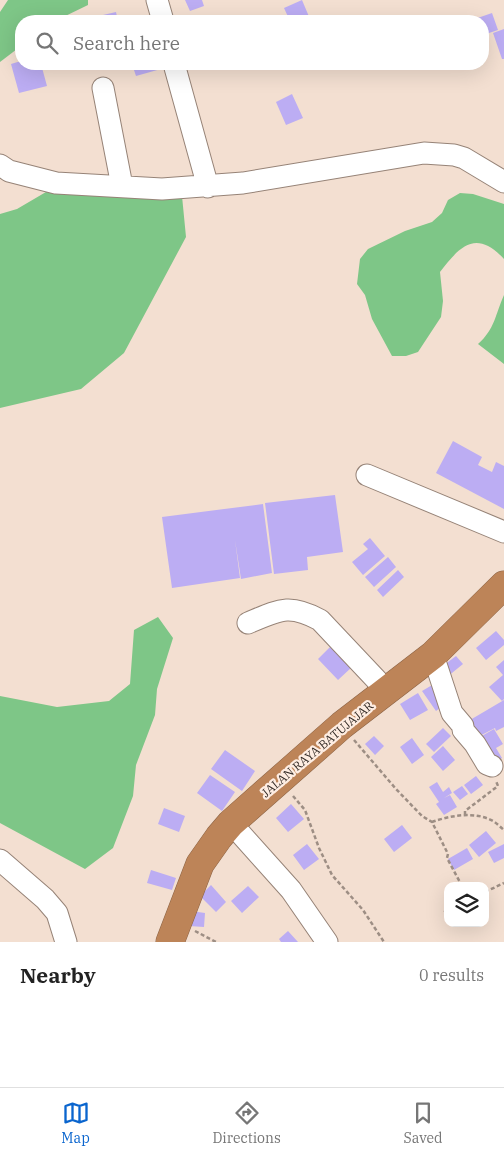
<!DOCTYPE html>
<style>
:root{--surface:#fff;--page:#f6f6f6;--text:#222;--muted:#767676;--line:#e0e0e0;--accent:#0a65ce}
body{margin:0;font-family:"IBM Plex Serif",serif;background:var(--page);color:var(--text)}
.controls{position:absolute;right:15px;bottom:15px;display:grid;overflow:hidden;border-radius:10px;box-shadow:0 5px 20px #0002}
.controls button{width:45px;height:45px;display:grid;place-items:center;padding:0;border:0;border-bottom:1px solid var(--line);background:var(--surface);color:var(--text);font:25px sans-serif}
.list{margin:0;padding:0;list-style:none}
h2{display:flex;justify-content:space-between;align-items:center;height:65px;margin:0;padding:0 20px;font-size:21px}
h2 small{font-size:16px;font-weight:400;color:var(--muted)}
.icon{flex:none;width:28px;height:28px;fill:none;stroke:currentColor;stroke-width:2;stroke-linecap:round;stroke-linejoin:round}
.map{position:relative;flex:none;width:504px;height:942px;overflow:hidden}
.search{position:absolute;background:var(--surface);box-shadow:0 5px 20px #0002;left:15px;right:15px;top:15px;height:55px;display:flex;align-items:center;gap:12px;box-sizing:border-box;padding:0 18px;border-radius:20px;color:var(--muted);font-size:19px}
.sheet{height:145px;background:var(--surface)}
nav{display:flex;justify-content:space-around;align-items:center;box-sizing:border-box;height:70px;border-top:1px solid var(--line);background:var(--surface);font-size:14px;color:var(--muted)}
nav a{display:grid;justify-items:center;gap:2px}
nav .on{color:var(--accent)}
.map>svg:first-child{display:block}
.green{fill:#7ec687}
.building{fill:#bcadf3}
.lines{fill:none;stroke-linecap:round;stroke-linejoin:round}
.minor-casing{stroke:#968377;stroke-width:23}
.highway-casing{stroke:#8c6446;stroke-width:29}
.path{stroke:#9d8e84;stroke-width:2.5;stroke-dasharray:4 2.5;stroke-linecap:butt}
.minor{stroke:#fff;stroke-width:21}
.highway{stroke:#bd8458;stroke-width:28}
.labels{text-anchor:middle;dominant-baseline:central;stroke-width:4.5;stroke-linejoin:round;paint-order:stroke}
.street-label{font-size:12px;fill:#322a25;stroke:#feede2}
</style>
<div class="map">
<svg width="504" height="942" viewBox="0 0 504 942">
<rect width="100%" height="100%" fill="#f3dfd1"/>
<path class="green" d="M8,0H88V5L55,21H21V46L0,62V12Z
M46,192L182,196L186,237L124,353L81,389L0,408V214L17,209Z
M460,193L473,194L504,204V259C476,229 460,246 440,272L443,301L441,317L418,352L406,356H392L372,319L365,295L357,284L360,259L368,249L405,231L432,222L442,213L448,200Z
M504,295V364L478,344C495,329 495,315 504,295Z
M158,617L173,638L157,689L155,715L136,765L133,796L113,848L85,869L0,823V696L57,707L109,701L130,684L134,630Z"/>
<path class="building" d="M185,0H202L204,6L190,11Z
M302,0L310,19L306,21H290L284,8Z
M116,12L118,21H104L103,15Z
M492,13L498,30L483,35V21H469Z
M504,29V59H502L493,33Z
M21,61V64H41L47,86L19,93L11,64Z
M132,64H168V67L136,76Z
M292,94L303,118L286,125L276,102Z
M453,441L482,457L478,465L492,472L496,462L504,466V509L436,473Z
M335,495L343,552L307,557L308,570L274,574L265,503Z
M263,504L272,573L241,579L235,540L240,578L172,588L162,517Z
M370,538L385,556L363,575L352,562L368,549L363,544Z
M388,557L396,567L374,587L365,577Z
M398,570L404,577L383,597L377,590Z
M496,631L504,640V645L486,660L476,648Z
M332,645L352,667L338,680L318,659Z
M456,656L463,664L447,677L440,668Z
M504,660V699L502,701L489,687L503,675L496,667Z
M439,681L448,702L436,711L422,691Z
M418,693L428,710L410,720L400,704Z
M504,700V727L496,731L495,728L474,739L465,723Z
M443,728L451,736L434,752L426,744Z
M494,729L503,744L496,748L502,758L492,764L480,737Z
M374,736L384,746L375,755L365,744Z
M412,738L424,755L412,764L400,747Z
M443,746L455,760L443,771L431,757Z
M225,750L255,771L242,791L211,769Z
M210,775L235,792L222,811L197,793Z
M476,776L483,785L471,794L464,785Z
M437,782L443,792L449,787L452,793L444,798L450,795L457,807L444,815L436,804L439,802L429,787Z
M462,786L468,794L460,800L453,792Z
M291,804L304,819L288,832L276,818Z
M164,808L185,816L179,832L158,824Z
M402,825L412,838L394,852L384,839Z
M486,831L496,843L479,857L469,845Z
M307,844L319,859L304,870L293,855Z
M504,844V858L494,863L488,852Z
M467,848L473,859L454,870L448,859Z
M151,870L176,878L172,890L147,883Z
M211,885L226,902L216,912L200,896Z
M248,886L259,897L242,913L231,901Z
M191,911L205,913L204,927L189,926Z
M288,931L298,942H281L279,939Z"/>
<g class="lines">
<g class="minor-casing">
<path id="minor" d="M157,0L163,21
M174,64L208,187
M103,88L122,186
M0,165L9,171L56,183L162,189L243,183L424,153L454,155L464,158L504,182
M367,475L504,532
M248,623C279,610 289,603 320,620L387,691
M433,655L452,713L463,726V730L475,744L487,764L492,766
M231,823L291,890L327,942
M0,860L45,899L57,913L66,942"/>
</g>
<g class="highway-casing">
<path id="highway" d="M170,942L200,864L219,837L231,823L342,725L433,655L504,585"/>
</g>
<path class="path" d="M354,740L396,789L422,816L432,822L448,854L447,858L462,886
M293,796L305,810L319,848L332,875L363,910L384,942
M465,815V811L498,786L496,781
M432,822C449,816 473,811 491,820C496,822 500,827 504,830
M485,892L504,883
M444,912L448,910
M195,931L216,942"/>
<use href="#minor" class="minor"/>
<use href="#highway" class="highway"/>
</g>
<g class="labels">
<g class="street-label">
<text transform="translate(317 749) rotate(-40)">JALAN RAYA BATUJAJAR</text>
</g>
</g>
</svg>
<div class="controls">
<button><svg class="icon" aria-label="layers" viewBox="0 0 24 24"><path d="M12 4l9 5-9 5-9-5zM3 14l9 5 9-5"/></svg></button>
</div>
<div class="search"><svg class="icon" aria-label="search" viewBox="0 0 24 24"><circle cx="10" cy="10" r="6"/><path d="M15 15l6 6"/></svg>Search here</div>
</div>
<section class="sheet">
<h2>Nearby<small>0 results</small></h2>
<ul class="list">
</ul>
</section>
<nav>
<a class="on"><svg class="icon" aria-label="map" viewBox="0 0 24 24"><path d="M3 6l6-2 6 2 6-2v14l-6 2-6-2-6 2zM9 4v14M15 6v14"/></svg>Map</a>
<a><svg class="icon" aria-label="directions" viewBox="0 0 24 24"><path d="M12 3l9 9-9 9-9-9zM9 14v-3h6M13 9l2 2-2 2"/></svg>Directions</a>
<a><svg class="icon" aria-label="saved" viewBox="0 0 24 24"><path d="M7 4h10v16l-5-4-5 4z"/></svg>Saved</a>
</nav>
